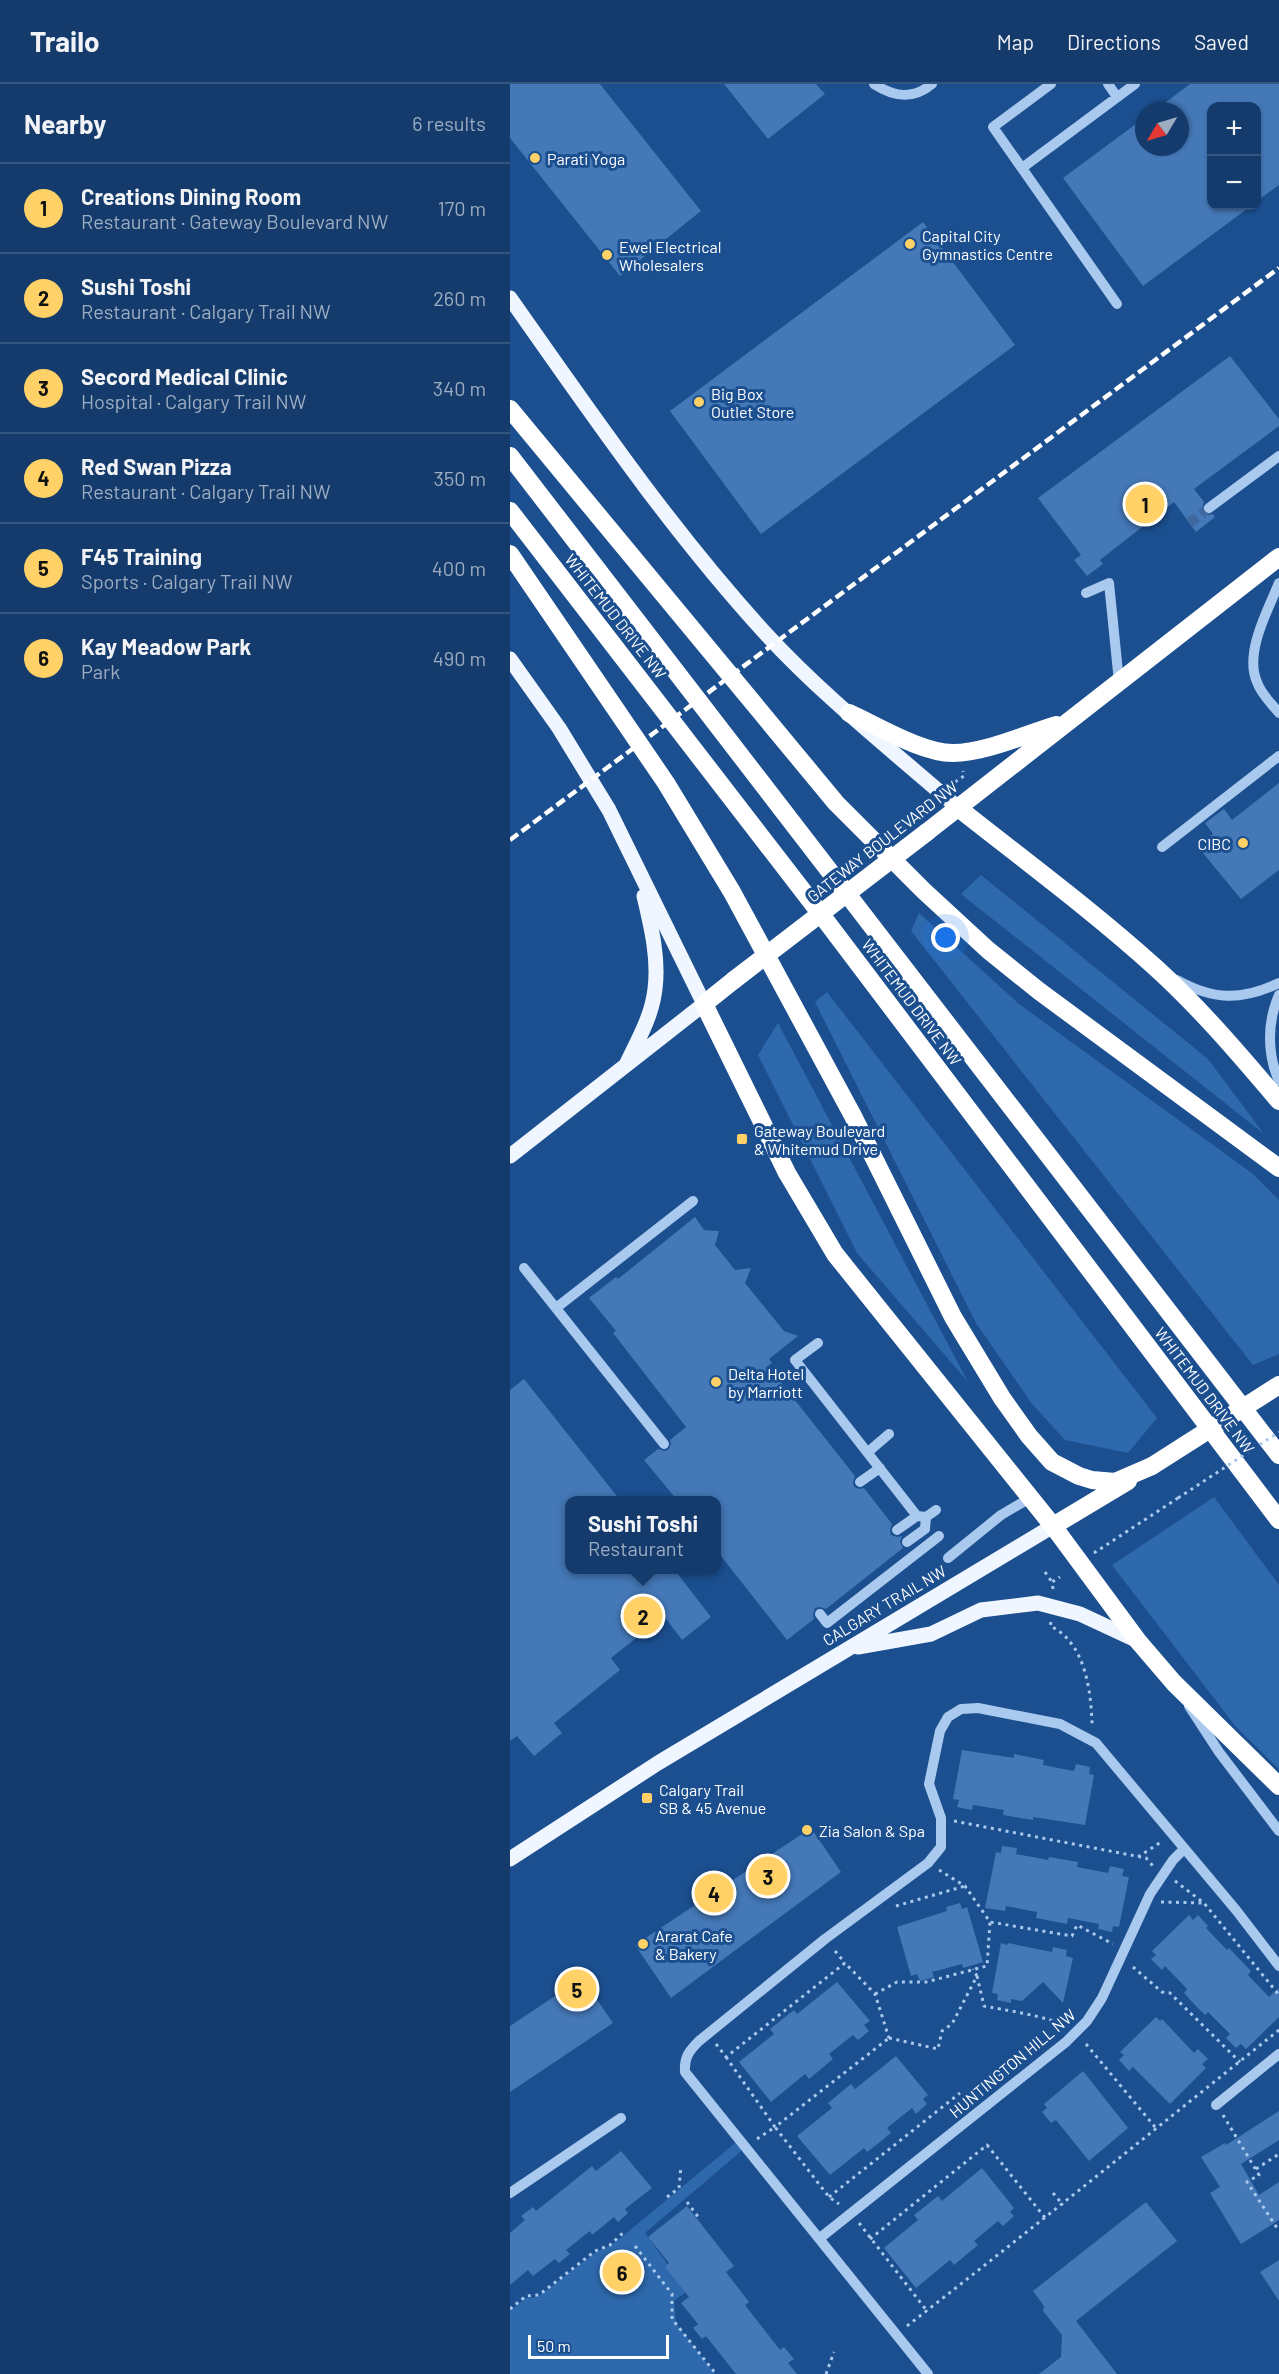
<!DOCTYPE html>
<meta charset="utf-8">
<style>
:root{--surface:#143b6b;--page:#214673;--text:#f1f3f6;--muted:#9dadc1;--line:#33557e;--accent:#ffd166}
body{margin:0;font-family:Barlow,sans-serif;background:var(--page);color:var(--text)}
.controls{position:absolute;right:18px;top:18px;display:grid;overflow:hidden;border-radius:12px;box-shadow:0 2px 4px #0004}
.controls button{width:54px;height:54px;display:grid;place-items:center;padding:0;border:0;border-bottom:2px solid var(--line);background:var(--surface);color:var(--text);font:30px sans-serif}
.compass{position:absolute;left:625px;top:18px;width:54px;height:54px;border-radius:50%;background:var(--surface);box-shadow:0 2px 4px #0004;rotate:232deg}
.scale{position:absolute;left:18px;bottom:15px;width:141px;box-sizing:border-box;padding-left:6px;border:3px solid #fff;border-top:0;font-size:16px;line-height:21px;white-space:nowrap;color:#fff;-webkit-text-stroke:4px #1b4f8f;paint-order:stroke}
.you{position:absolute;left:436px;top:854px;width:21px;height:21px;margin:-15px;border:4px solid #fff;border-radius:50%;background:#1a73e8;box-shadow:0 0 0 9px #1a73e833}
.badge{display:grid;place-items:center;width:39px;height:39px;border-radius:50%;background:var(--accent);color:#111;font-size:20px;font-weight:700}
.pin{position:absolute;translate:-50% -50%;border:3px solid #fff;box-shadow:0 2px 6px #0006}
.popup{position:absolute;left:55px;top:1412px;width:156px;height:78px;box-sizing:border-box;display:grid;place-content:center;border-radius:12px;background:var(--surface);filter:drop-shadow(0 2px 4px #0005);font-size:20px;white-space:nowrap;color:var(--muted)}
.popup b{font-size:22px;color:var(--text)}
.popup::after{content:'';position:absolute;left:50%;top:100%;margin-left:-12px;border:12px solid transparent;border-top-color:var(--surface)}
.list{margin:0;padding:0;list-style:none}
h2{display:flex;justify-content:space-between;align-items:center;height:78px;margin:0;padding:0 24px;font-size:26px}
h2 small{font-size:20px;font-weight:400;color:var(--muted)}
.list li{display:grid;grid-template-columns:39px 1fr auto;gap:18px;align-items:center;box-sizing:border-box;height:90px;padding:0 24px;border-top:2px solid var(--line)}
.list b{display:block;font-size:22px;white-space:nowrap}
.list p{margin:0;font-size:20px;white-space:nowrap;color:var(--muted)}
.list em{font-size:20px;font-style:normal;color:var(--muted)}
.map{position:relative;flex:none;width:769px;height:2290px;overflow:hidden}
header{display:flex;align-items:center;gap:36px;box-sizing:border-box;height:84px;padding:0 30px;background:var(--surface);border-bottom:2px solid var(--line)}
header strong{font-size:28px}
nav{display:flex;gap:33px;margin-inline-start:auto;font-size:21px}
main{display:flex}
aside{flex:1;background:var(--surface)}
.map>svg:first-child{display:block}
.green{fill:#2e69ad}
.building{fill:#4478b7}
.lines{fill:none;stroke-linecap:round;stroke-linejoin:round}
.minor-tunnel{stroke:#3d69a0;stroke-width:10;stroke-dasharray:10 5;stroke-linecap:butt}
.path{stroke:#a9c9ee;stroke-width:3;stroke-dasharray:3 4.5;stroke-linecap:butt}
.minor{stroke:#a9c9ee;stroke-width:10}
.major{stroke:#f0f6ff;stroke-width:15}
.highway{stroke:#fff;stroke-width:18}
.rail{stroke:#fff;stroke-width:4.5;stroke-dasharray:10 4.5;stroke-linecap:butt}
.path-bridge{stroke:#a9c9ee;stroke-width:3;stroke-dasharray:3 4.5;stroke-linecap:butt}
.highway-bridge{stroke:#fff;stroke-width:18}
.poi-dot{fill:#ffd166;stroke:#1b4f8f;stroke-width:2}
.labels{text-anchor:middle;dominant-baseline:central;stroke-width:6;stroke-linejoin:round;paint-order:stroke}
.poi-label{font-size:16px;fill:#fff;stroke:#1b4f8f;text-anchor:start}
.street-label{font-size:16px;fill:#fff;stroke:#1b4f8f}
</style>
<header>
<strong>Trailo</strong>
<nav><a>Map</a><a>Directions</a><a>Saved</a></nav>
</header>
<main>
<aside>
<h2>Nearby<small>6 results</small></h2>
<ul class="list">
<li><span class="badge">1</span><div><b>Creations Dining Room</b><p>Restaurant · Gateway Boulevard NW</p></div><em>170 m</em></li>
<li><span class="badge">2</span><div><b>Sushi Toshi</b><p>Restaurant · Calgary Trail NW</p></div><em>260 m</em></li>
<li><span class="badge">3</span><div><b>Secord Medical Clinic</b><p>Hospital · Calgary Trail NW</p></div><em>340 m</em></li>
<li><span class="badge">4</span><div><b>Red Swan Pizza</b><p>Restaurant · Calgary Trail NW</p></div><em>350 m</em></li>
<li><span class="badge">5</span><div><b>F45 Training</b><p>Sports · Calgary Trail NW</p></div><em>400 m</em></li>
<li><span class="badge">6</span><div><b>Kay Meadow Park</b><p>Park</p></div><em>490 m</em></li>
</ul>
</aside>
<div class="map">
<svg width="769" height="2290" viewBox="0 0 769 2290">
<rect width="100%" height="100%" fill="#1b4f8f"/>
<path class="green" d="M471,791L698,975L754,1050L451,810Z
M409,829L509,920L743,1090L769,1116V1270L743,1281L401,847Z
M317,908L647,1334L618,1369L555,1356L522,1320L466,1239L305,918Z
M268,939L458,1298L347,1169L248,971Z
M704,1413L769,1501V1685L726,1643L602,1481Z
M230,2055L236,2063L135,2149L177,2207L164,2217L166,2239L205,2290H0V2227L16,2214L28,2213L86,2168L102,2161Z"/>
<path class="building" d="M0,0H90L191,127L110,192L0,54Z
M214,0H306L315,10L258,55Z
M680,0H769V101L747,117V22H702V122H741L633,202L553,94L634,34V63H670V27H644Z
M413,138L505,261L251,450L160,327Z
M720,272L769,335V342L684,405L694,418L692,424L693,429L699,431L703,430L705,433L686,448L664,418L590,476L593,480L577,492L564,476L571,471L528,414Z
M769,699V786L731,815L692,768L700,761L695,756L703,750L695,739L714,725L722,736Z
M185,1133L194,1146L209,1147L205,1161L225,1186L241,1184L235,1199L274,1247L288,1252L259,1275L262,1279L258,1282L345,1392L343,1398L344,1403L350,1405L354,1404L382,1440L380,1446L381,1451L387,1453L392,1452L390,1458L393,1464L316,1525L310,1523L305,1524L303,1530L304,1535L277,1556L207,1467V1416H167L134,1376L148,1365L155,1367L159,1365L161,1359L160,1356L176,1343L103,1249L106,1247L79,1214L106,1193L108,1195Z
M14,1295L110,1416H60V1485H164L201,1533L172,1556L154,1532L101,1574L110,1586L44,1639L52,1649L24,1672L7,1652L0,1657V1306Z
M452,1666L504,1674V1670L534,1676L533,1681L564,1687L566,1680L580,1683L579,1690L584,1691L575,1741L523,1733V1736L493,1731L494,1726L463,1721L462,1726L447,1723L449,1716L443,1715Z
M301,1744L331,1788L161,1914L125,1861Z
M492,1762L507,1764L506,1770L538,1776L539,1773L568,1778L567,1783L598,1789L600,1782L614,1785L612,1792L619,1793L609,1843L603,1842L602,1848L588,1845L589,1840L558,1834L557,1840L526,1834L527,1828L496,1822L495,1827L475,1824L486,1768L491,1769Z
M450,1819L452,1825L457,1823L473,1878L453,1884L452,1880L422,1888L424,1893L410,1897L407,1890L401,1892L387,1843L437,1827L436,1823Z
M679,1831L683,1836L688,1831L698,1842L696,1844L717,1866L719,1864L741,1887L738,1891L759,1913L769,1904V1933L736,1965L731,1960L726,1964L716,1954L720,1950L698,1928L695,1931L685,1921L674,1909L677,1905L655,1882L652,1886L641,1875L646,1871L642,1867Z
M491,1859L497,1861L498,1859L542,1868L543,1863L557,1866L556,1872L563,1874L553,1919L533,1898L512,1917L501,1915V1919L487,1916L488,1910L482,1909Z
M72,1894L103,1939L0,2008V1942Z
M327,1898L360,1937L354,1941L359,1947L348,1956L343,1951L319,1970L323,1975L299,1995L295,1990L261,2018L229,1978L264,1950L260,1945L284,1926L287,1930Z
M646,1933L650,1937L652,1935L684,1969L688,1965L698,1975L692,1980L696,1984L660,2020L623,1983L619,1987L609,1976L614,1971L610,1968Z
M386,1972L418,2011L413,2015L417,2020L406,2030L402,2024L377,2044L381,2049L370,2058L357,2068L354,2064L320,2091L287,2052L322,2024L318,2019L341,2000L345,2005Z
M573,1987L618,2044L579,2077L546,2036L541,2039L532,2028L537,2024L534,2020Z
M769,2027V2056L731,2080L749,2111L769,2098V2136L731,2160L700,2109L710,2103L691,2073L715,2059L716,2061Z
M111,2067L142,2104L115,2125L118,2129L108,2138L104,2133L82,2151L80,2147L56,2166L60,2170L49,2179L45,2175L23,2192L18,2186L0,2201V2149L15,2136L11,2132L23,2123L26,2127L82,2082L86,2087Z
M472,2084L504,2124L500,2128L504,2132L493,2142L488,2137L464,2157L468,2161L444,2181L440,2176L406,2204L374,2164L408,2136L404,2131L413,2124L428,2112L432,2117Z
M636,2118L667,2157L566,2237L607,2290H529L551,2273L552,2251L533,2227L534,2222L523,2207Z
M177,2122L224,2182L216,2188L239,2218L235,2221L270,2266L274,2263L284,2275L278,2279L287,2290H226L196,2252L192,2255L183,2244L188,2240L171,2219L179,2213L155,2183L159,2179L138,2153Z
M769,2176V2217L750,2188Z"/>
<g class="lines">
<path class="minor-tunnel" d="M679,439L699,424"/>
<path class="path" d="M445,698L454,692L453,687
M584,1469L668,1414
M535,1488L542,1498
M543,1505L542,1498L550,1493
M541,1538L540,1542C575,1558 581,1606 582,1640
M444,1737L636,1774L643,1782
M628,1773L651,1758
M429,1786L455,1802L480,1838L562,1852L567,1841L603,1860
M665,1797L694,1819L769,1911
M651,1818L693,1819
M386,1822L455,1802
M325,1867L335,1879
M623,1883L652,1908L660,1909L730,1978
M467,1892L474,1922C488,1925 544,1933 552,1942
M365,1910L387,1898H416L477,1882L480,1838
M379,1954L428,1965L432,1947L442,1940L467,1892L463,1885
M206,1960L216,1973L335,1879L365,1910L379,1954
M576,1960L645,2043
M216,1973L265,2043L379,1954
M713,2031L749,2091L737,2098L769,2147
M247,2055L265,2043L319,2113L329,2120
M746,2085L769,2070
M543,2109L553,2121
M157,2113L169,2104L171,2082
M319,2113L450,2009
M177,2118L189,2134
M349,2139L417,2227
M360,2155L477,2061L536,2135
M125,2162L162,2210V2235L206,2290
M0,2225L16,2212L29,2211L85,2167L100,2161L115,2147
M397,2242C522,2145 645,2045 769,1946
M316,2290L324,2268"/>
<path class="minor" d="M364,0C384,13 403,16 422,0
M541,0L483,43L607,220
M598,0L607,13
M512,84L625,0
M699,424L769,372
M769,499C758,526 734,569 747,598C751,610 761,619 769,629
M576,509L599,499L609,598
M652,763L769,672
M667,896C703,916 731,917 769,899
M769,911C757,938 757,970 769,997
M14,1184L154,1360
M46,1224L183,1117
M308,1259L285,1276L407,1432
M358,1368L379,1350
M350,1398L370,1384
M416,1433L426,1426
M387,1446L407,1432L416,1433L415,1445L397,1458
M438,1474L491,1431L520,1414
M310,1530L317,1539L429,1452
M679,1622L709,1668L769,1747
M706,2021L769,1970
M0,2109L111,2034
M310,2154L556,1958L577,1937L592,1914L640,1810L663,1776L674,1765
M418,2290L175,1988C174,1973 179,1967 189,1957L315,1855L418,1779L431,1763V1734L419,1700L430,1647L438,1633L451,1625L468,1624L550,1640L586,1659L726,1826L769,1882"/>
<path class="major" d="M0,214C81,329 160,445 256,550C314,613 383,667 447,723
M0,575L49,644L99,726L194,920L0,1072
M117,979C128,956 142,932 145,905C149,874 141,842 134,812
M348,1563L421,1550L471,1526L528,1519L570,1530L628,1557
M0,1775L148,1679L543,1442"/>
<path class="highway" d="M0,325L326,719L414,807L478,866L529,907L769,1084
M0,372L769,1371
M0,427L313,833L769,1436
M0,470L156,699L222,808L343,1032L443,1233L492,1314L519,1352L542,1378L569,1392L582,1396L605,1398L642,1382
M339,629C368,642 412,669 443,669C475,669 516,650 546,641
M447,723C514,776 583,827 646,884C690,924 730,971 769,1017
M417,748L769,473
M224,896L194,920L277,1089L325,1170L543,1442L628,1557L664,1599L769,1702
M543,1442L618,1397"/>
<path class="rail" d="M0,756L769,184"/>
<path class="path-bridge" d="M668,1414L769,1348"/>
<path class="highway-bridge" d="M224,896L417,748
M642,1382L769,1301"/>
</g>
<g class="poi-dot">
<circle cx="25" cy="74" r="6"/>
<circle cx="400" cy="160" r="6"/>
<circle cx="97" cy="171" r="6"/>
<circle cx="189" cy="318" r="6"/>
<circle cx="733" cy="759" r="6"/>
<rect x="226" y="1049" width="12" height="12" rx="3"/>
<circle cx="206" cy="1298" r="6"/>
<rect x="131" y="1708" width="12" height="12" rx="3"/>
<circle cx="297" cy="1746" r="6"/>
<circle cx="133" cy="1860" r="6"/>
</g>
<g class="labels">
<g class="poi-label">
<text x="37" y="74">Parati Yoga</text>
<text x="412" y="151">Capital City<tspan x="412" dy="18">Gymnastics Centre</tspan></text>
<text x="109" y="162">Ewel Electrical<tspan x="109" dy="18">Wholesalers</tspan></text>
<text x="201" y="309">Big Box<tspan x="201" dy="18">Outlet Store</tspan></text>
<text x="721" y="759" text-anchor="end">CIBC</text>
<text x="244" y="1046">Gateway Boulevard<tspan x="244" dy="18">&amp; Whitemud Drive</tspan></text>
<text x="218" y="1289">Delta Hotel<tspan x="218" dy="18">by Marriott</tspan></text>
<text x="149" y="1705">Calgary Trail<tspan x="149" dy="18">SB &amp; 45 Avenue</tspan></text>
<text x="309" y="1746">Zia Salon &amp; Spa</text>
<text x="145" y="1851">Ararat Cafe<tspan x="145" dy="18">&amp; Bakery</tspan></text>
</g>
<g class="street-label">
<text transform="translate(106 532) rotate(52)">WHITEMUD DRIVE NW</text>
<text transform="translate(372 757) rotate(-38)">GATEWAY BOULEVARD NW</text>
<text transform="translate(402 918) rotate(53)">WHITEMUD DRIVE NW</text>
<text transform="translate(695 1306) rotate(53)">WHITEMUD DRIVE NW</text>
<text transform="translate(374 1521) rotate(-31)">CALGARY TRAIL NW</text>
<text transform="translate(502 1979) rotate(-40)">HUNTINGTON HILL NW</text>
</g>
</g>
</svg>
<div class="controls">
<button>+</button>
<button>−</button>
</div>
<svg class="compass" viewBox="-18 -18 36 36"><path d="M0-13l5 13h-10z" fill="#e53935"/><path d="M0 13l5-13h-10z" fill="#9dadc1"/></svg>
<div class="scale">50 m</div>
<div class="you"></div>
<div class="pin badge" style="left:635px;top:420px">1</div>
<div class="pin badge" style="left:133px;top:1532px">2</div>
<div class="popup"><b>Sushi Toshi</b>Restaurant</div>
<div class="pin badge" style="left:258px;top:1792px">3</div>
<div class="pin badge" style="left:204px;top:1809px">4</div>
<div class="pin badge" style="left:67px;top:1905px">5</div>
<div class="pin badge" style="left:112px;top:2188px">6</div>
</div>
</main>
